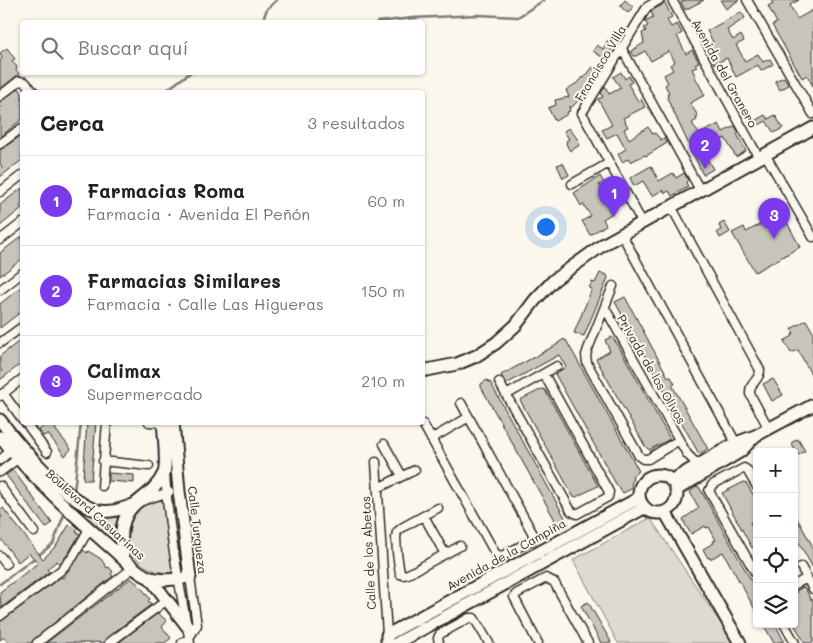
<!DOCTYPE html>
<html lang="es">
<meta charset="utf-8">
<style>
:root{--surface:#fff;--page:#f2f2f2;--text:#222;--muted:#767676;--line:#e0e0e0;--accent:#7c3aed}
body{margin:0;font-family:Mali,sans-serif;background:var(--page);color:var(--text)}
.controls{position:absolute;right:15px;bottom:15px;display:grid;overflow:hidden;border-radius:5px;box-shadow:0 1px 4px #0004}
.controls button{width:45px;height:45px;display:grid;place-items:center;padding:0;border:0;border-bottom:1px solid var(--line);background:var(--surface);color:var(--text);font:25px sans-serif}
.you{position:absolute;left:545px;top:226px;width:18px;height:18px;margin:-12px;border:4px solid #fff;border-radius:50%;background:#1a73e8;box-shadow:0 0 0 8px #1a73e833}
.badge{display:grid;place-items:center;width:32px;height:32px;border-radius:50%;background:var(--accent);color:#fff;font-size:16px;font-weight:700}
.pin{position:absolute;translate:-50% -41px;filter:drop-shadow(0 1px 2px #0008)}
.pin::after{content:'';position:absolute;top:26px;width:18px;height:15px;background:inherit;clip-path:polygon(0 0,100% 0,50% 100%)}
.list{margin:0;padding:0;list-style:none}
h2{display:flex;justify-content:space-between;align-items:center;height:65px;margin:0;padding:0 20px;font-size:21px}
h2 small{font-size:16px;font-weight:400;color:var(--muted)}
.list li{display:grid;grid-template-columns:32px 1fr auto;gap:15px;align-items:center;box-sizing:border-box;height:90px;padding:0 20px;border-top:1px solid var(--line)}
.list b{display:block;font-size:19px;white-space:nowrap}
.list p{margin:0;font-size:16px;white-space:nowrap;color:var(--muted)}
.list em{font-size:16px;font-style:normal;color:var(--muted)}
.icon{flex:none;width:28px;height:28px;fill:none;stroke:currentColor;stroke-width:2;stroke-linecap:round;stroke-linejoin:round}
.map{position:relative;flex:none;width:813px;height:643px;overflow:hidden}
.search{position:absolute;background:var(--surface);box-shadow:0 1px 4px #0004;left:20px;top:20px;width:405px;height:55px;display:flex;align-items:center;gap:12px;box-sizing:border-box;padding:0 18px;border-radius:5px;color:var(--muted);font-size:19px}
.panel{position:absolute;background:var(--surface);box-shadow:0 1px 4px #0004;left:20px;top:90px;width:405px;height:335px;border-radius:5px}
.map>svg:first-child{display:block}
.green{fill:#dddad0;stroke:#84827e}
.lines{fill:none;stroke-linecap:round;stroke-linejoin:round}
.stream{stroke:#7b7a75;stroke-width:2.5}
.building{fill:#c7c4bc;stroke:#2b2b2b}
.street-casing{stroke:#2b2b2b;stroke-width:11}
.secondary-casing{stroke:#2b2b2b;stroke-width:15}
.street{stroke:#fbf7ec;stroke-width:8}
.secondary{stroke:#fbf7ec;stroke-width:11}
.labels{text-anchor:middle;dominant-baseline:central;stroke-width:4;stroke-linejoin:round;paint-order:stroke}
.street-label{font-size:12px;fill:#2b2b2b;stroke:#fbf7ec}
</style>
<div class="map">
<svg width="813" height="643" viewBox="0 0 813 643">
<rect width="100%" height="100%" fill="#fbf7ec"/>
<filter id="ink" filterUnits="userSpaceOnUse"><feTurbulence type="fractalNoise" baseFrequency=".02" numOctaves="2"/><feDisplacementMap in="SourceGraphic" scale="10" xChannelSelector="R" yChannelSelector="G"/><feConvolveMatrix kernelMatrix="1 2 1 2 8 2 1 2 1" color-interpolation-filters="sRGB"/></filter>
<g filter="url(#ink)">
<path class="green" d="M48,481L84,508L119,514L115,526V542Z
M164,498L173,573C116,574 112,503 164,498Z
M650,518L734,643H618L573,560Z"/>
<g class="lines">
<path class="stream" d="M262,22L267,9L277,0
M377,22L413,18L479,15L518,17L544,0
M164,92L191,72
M74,493L81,422
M0,584L53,544L65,512"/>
</g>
<path class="building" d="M625,0L633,7L628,13L620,6Z
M685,0H704L685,10L681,2Z
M720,0H739L726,9Z
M771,0H799L790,5L797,19L813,10V86L807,75L802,78L772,25L777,23L768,6L773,3Z
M664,1L672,17L667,20L671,27L677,24L682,33L677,36L686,54L692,50L699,62L695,64L697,67L692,69L696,77H695L705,95L690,103L698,116L696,117L697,120L692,123L699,134L719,124L723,132L735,126L739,133L737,134L746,151L736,157L725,138L715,144L718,149L706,157L713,169L703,175L667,98L668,97L667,94L669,93L665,85L668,83L664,75L673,70L670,65L675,62L669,51L651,61L645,51L636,56H634L631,51L644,43L642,33L646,31L644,28L648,26L645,21L653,17L651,11L662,5Z
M741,12L745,18L727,30L733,40L741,35L744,41L736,45L745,61L758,54L763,62L770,59L773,64L761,71L758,65L736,77L727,58L715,64L712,58L714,57L708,45L713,42L707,31Z
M612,37L618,40L605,59L593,51L597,45L603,49L608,40L610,41Z
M7,48L15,59L12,61L17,67L16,70L19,74L0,89V61L2,58L0,53Z
M593,67L598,76L586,91L579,95L581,97L578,101L572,107H569L570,111L567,112L568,114L555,121L548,108L556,105L555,100L569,97L566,90L580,81L583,77L584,78Z
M621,72L625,79L629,76L632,82L628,84L638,101L641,99L645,107L623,118L628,127L624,129L629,139L648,127L653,134L655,133L661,140L664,138L667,143L646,156L645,155L630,162L628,159L622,162L618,154L626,149L617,133L607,138L602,130L612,125L598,99L603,97L601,93L605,86L609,94L621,88L613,77Z
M784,77L789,85L780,90L775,81Z
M19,88L22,93V119L0,137V109L2,106L0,102Z
M765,115L768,119L775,115L783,128L774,133L766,121L759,125L756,120Z
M569,128L579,141L578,142L580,145L570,151L566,144L567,143L566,141L569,139L564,131Z
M22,135V160L0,177V169L2,167L0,164V150Z
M563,163L569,175L563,178L557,165Z
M651,166L659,181L673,173L676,178L684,173L688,180L686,182L688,187L672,196L669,191L665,193L663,190L652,196L643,181L634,186L630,178Z
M600,176L604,183L599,185L605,196L610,193L614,198L606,203L611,214L603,219L606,225L590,235L582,221L591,216L583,204L581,206L574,193Z
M22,188V204L20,206L22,208L0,226V205Z
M782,213L800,247L755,272L732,233L744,227L746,232Z
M724,222L730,232L720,238L717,232L721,230L719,225Z
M22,236V259L0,276V253Z
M600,273L607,275L608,278L584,336L574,333L592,289L589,288L592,282L595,283Z
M22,286V311L0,328V304Z
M625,297L668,377H671L675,384L672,385L708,449L699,454L615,302Z
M806,320L813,332V378L798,350L791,353L784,341L793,336L792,334L794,333L791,329Z
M612,337L618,345L670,439L649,450L645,446L596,359L610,351L605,340Z
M22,339V363L0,380V372L2,371L0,369V356Z
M564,339L565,341L566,340L639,471L633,475L631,489L623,493L616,484L555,374L566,367L559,355L506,384L501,375L558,344V343Z
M773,379L783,395L772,401L763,384Z
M487,380L489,382H490L569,525L560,529L481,387V384Z
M542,389L545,390L598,486L576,497L574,496H573L520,400Z
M49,422H63L55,429L71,449L65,456L48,434L43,436L39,430Z
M87,422H96L91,480H84L83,478Z
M798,439L805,451L798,455L791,443Z
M13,470L52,523L46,528L6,475Z
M109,473L134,475V483L109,481Z
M744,482L746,483L757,501V519L750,523L757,535V546L752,548L722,493Z
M697,486L699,487L757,591V613L723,552L710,559L709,557L708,558L703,549L714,543L713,541L716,540L709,527L706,528L705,526L691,534L685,524L683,519L699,508L690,492Z
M3,508L43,559L56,546L69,525L77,530L76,532L80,534L68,554L59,564L57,561L47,569L49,572L1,608L0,592L38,563L29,553L18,562L0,538V519L2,517L0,514V510Z
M794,513L812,545L811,546L813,550V568L794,534Z
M83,550L87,553L88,551L101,559L107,568L109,567L113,572L111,574L113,576L34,639L31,643H8L4,637L0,640V622L61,577L63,578Z
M131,578L140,586L150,599L148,601L152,604L106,638L103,643L95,642L93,643H46Z
M803,587L805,588L811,600L813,599V643H805L794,624V594L797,593L796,591Z
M588,602L610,640L611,643H601L581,606Z
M158,613L167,621L162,627L171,638L165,643H118Z
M763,624H775L784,641L774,643Z"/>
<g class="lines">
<g class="street-casing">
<path id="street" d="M672,0L759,158
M747,0L813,114
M621,47L700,190
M0,96L19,81L25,82L34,92
M0,144L22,128
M765,154L813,237
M572,184L609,163
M0,192L22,175
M671,206L760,370C760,381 749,382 750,394L769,429
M642,222L582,113L647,7L659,0
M621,233L736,443
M0,240L22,223
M613,286L588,349L586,355L587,363L639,456L643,459H648L679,440
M0,290L22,273
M605,308L687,454L698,465
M0,343L22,327
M499,382L571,511L577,514L608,497L609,492L544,374
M3,393L22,419
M506,395L557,366
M0,396L22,379
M25,422L47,452
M149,422L163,423
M423,424L495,553L499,556L504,555L532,540L533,534L461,403
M431,439L469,417
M384,444L402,476
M0,460L14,448
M103,461L149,466
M376,462L387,635
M0,472L20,457
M165,472C168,529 180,587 190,643
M0,486L34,532
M102,486L107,422
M378,488L415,470
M142,501L169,492
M438,508L403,527L397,532L396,538L397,553L400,574L403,575L408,574L460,546
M424,516L445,554
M0,556L6,564
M801,567L813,589
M756,574L709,491L712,485L744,468L747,470L757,487
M794,585L807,578
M0,616L60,571L73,557L89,529
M784,624L795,643
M37,643L134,567
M109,643L167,600
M182,643L189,638L197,625L190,577
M439,643L438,638L440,634L469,618H474L489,643
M538,643L514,597L516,594L546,578L554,582L588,643"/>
</g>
<g class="secondary-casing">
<path id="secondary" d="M422,371L457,364L476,356L496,343L516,325L535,300L554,280L604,244L813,128
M0,420C18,444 70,505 99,511C111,513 122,509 133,505
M0,437C33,478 70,512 109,546C121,556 134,571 148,577C161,582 177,579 190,577L179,491L173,422
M639 494a19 19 0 1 1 38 0a19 19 0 1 1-38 0Z
M671,481L736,443L755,436L813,405
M676,490L741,451L755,436
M665,512L740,643
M124,559C120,540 119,518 135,504C146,495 158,487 164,473C167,465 164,433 163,422
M149,577L187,626
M387,643V635L639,498
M397,643L644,508"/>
</g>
<use href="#street" class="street"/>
<use href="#secondary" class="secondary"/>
</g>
</g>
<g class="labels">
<g class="street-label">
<text transform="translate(600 63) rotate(-59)">Francisco Villa</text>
<text transform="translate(725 73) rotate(61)">Avenida del Granero</text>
<text transform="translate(652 369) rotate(60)">Privada de los Olivos</text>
<text transform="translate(96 514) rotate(42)">Boulevard Casuarinas</text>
<text transform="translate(198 530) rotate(83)">Calle Turqueza</text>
<text transform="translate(368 553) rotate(-93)">Calle de los Abetos</text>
<text transform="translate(506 554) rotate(-29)">Avenida de la Campiña</text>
</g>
</g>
</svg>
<div class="controls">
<button>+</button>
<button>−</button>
<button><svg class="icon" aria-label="locate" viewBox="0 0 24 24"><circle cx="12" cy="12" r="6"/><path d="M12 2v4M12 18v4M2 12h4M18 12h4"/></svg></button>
<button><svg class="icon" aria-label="layers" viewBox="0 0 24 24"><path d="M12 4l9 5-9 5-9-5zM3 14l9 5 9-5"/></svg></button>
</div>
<div class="you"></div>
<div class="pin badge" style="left:614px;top:217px">1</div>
<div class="pin badge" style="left:705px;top:169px">2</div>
<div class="pin badge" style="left:774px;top:239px">3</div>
<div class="search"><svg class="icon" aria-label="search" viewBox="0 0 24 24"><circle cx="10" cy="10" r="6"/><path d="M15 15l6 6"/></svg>Buscar aquí</div>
<section class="panel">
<h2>Cerca<small>3 resultados</small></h2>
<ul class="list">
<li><span class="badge">1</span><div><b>Farmacias Roma</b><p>Farmacia · Avenida El Peñón</p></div><em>60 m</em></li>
<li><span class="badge">2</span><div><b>Farmacias Similares</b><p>Farmacia · Calle Las Higueras</p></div><em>150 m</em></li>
<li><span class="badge">3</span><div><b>Calimax</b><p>Supermercado</p></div><em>210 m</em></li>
</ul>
</section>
</div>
